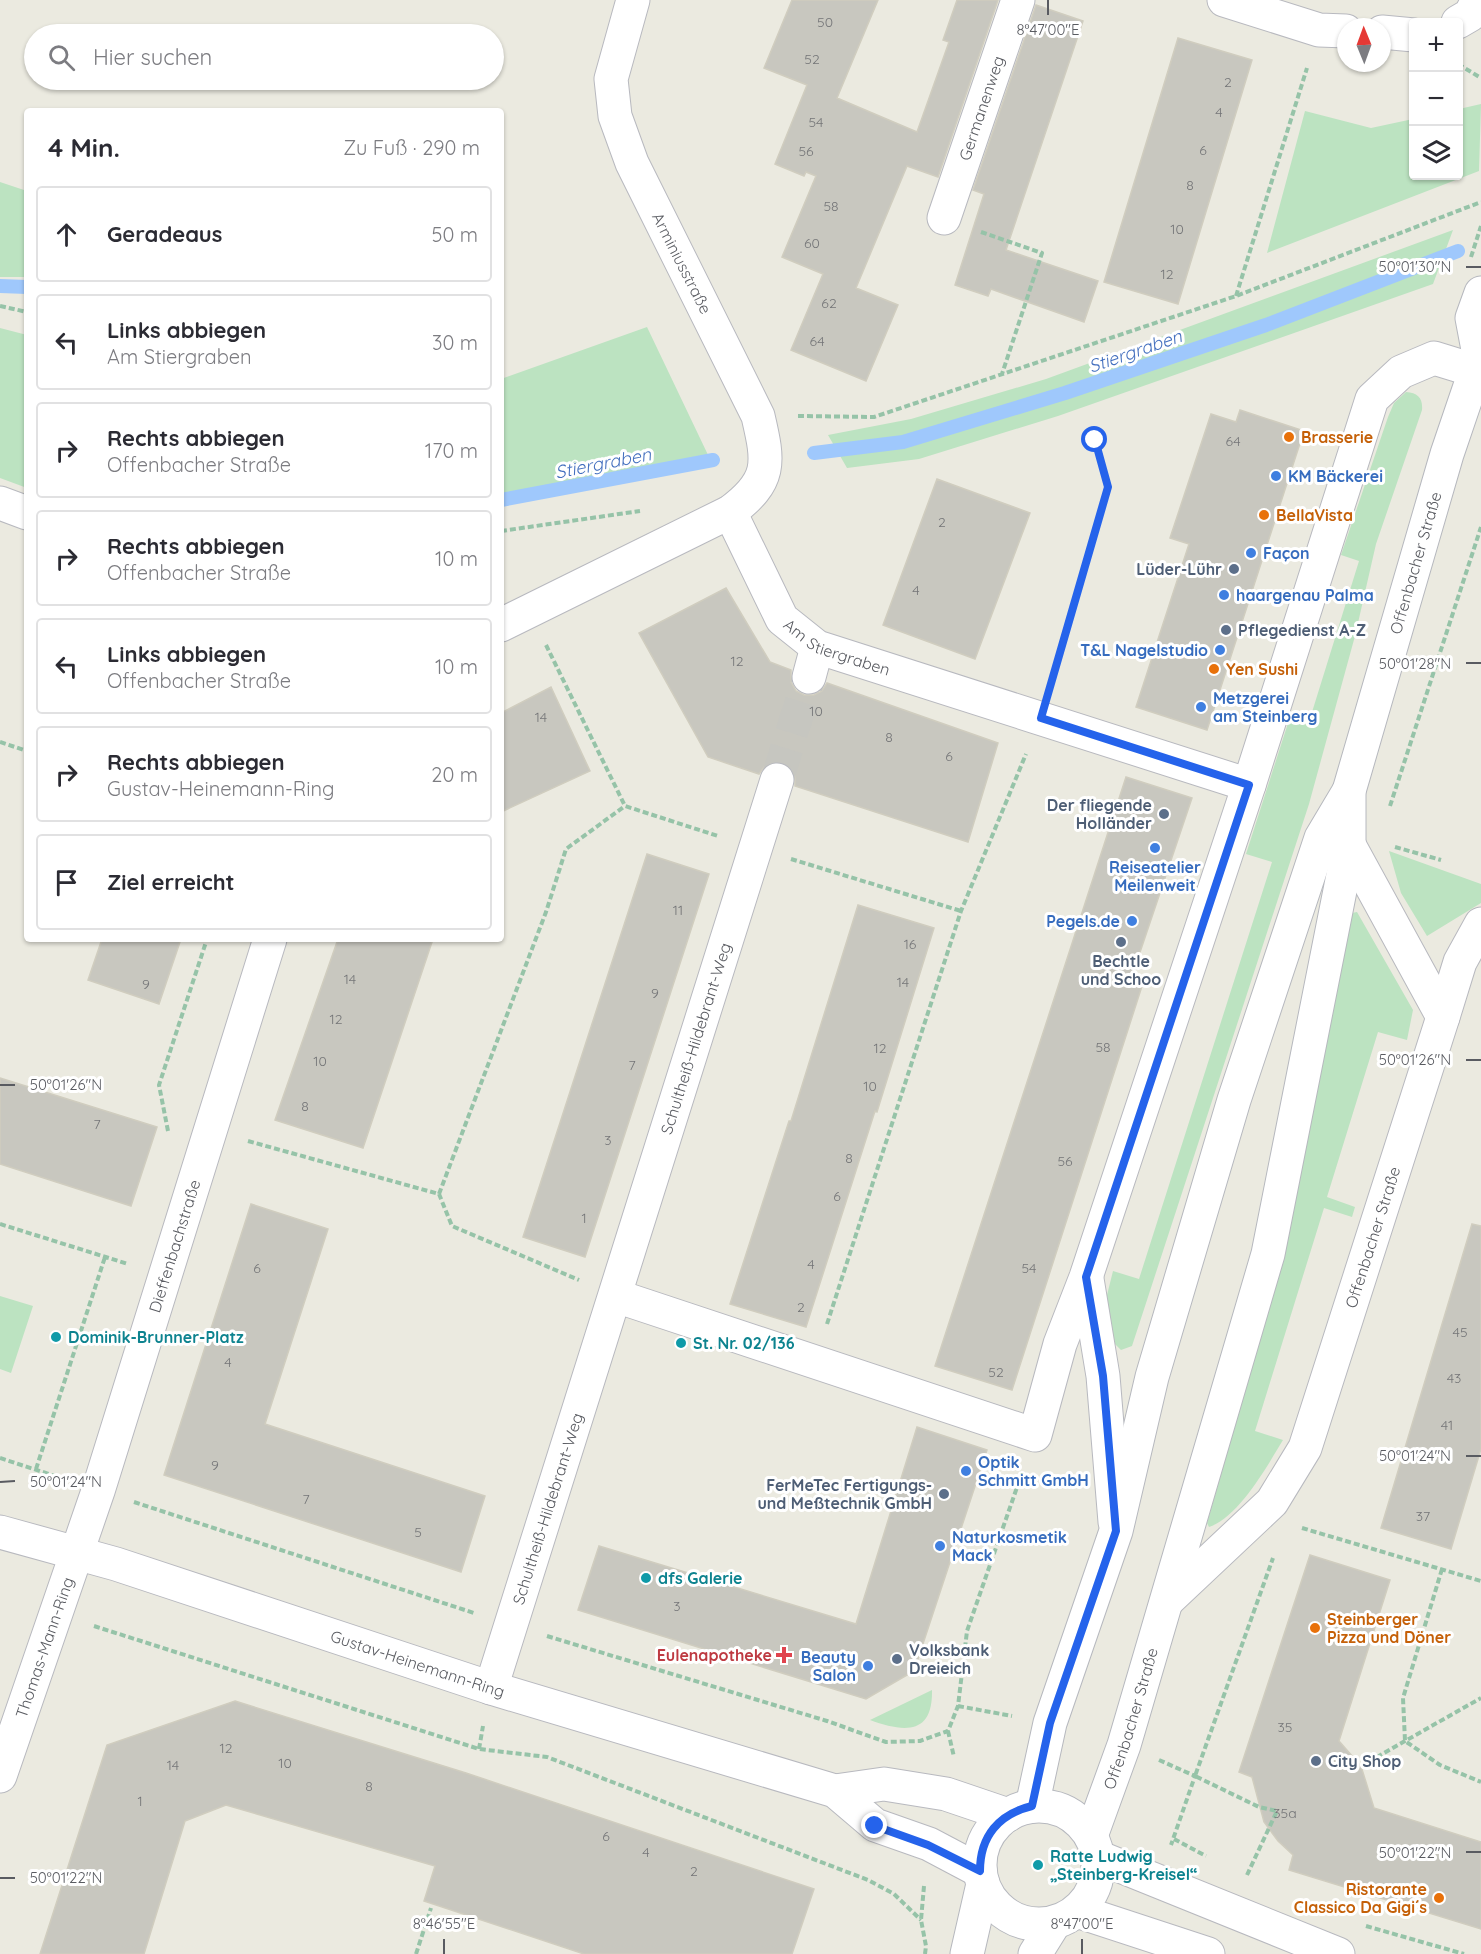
<!DOCTYPE html>
<html lang="de">
<meta charset="utf-8">
<style>
:root{--surface:#fff;--page:#f7f7f7;--text:#2b2b33;--muted:#7c7c81;--line:#e1e1e2}
body{margin:0;font-family:Quicksand,sans-serif;background:var(--page);color:var(--text)}
.controls{position:absolute;right:18px;top:18px;display:grid;overflow:hidden;border-radius:6px;box-shadow:0 2px 4px #0004}
.controls button{width:54px;height:54px;display:grid;place-items:center;padding:0;border:0;border-bottom:2px solid var(--line);background:var(--surface);color:var(--text);font:30px sans-serif}
.compass{position:absolute;left:1337px;top:18px;width:54px;height:54px;border-radius:50%;background:var(--surface);box-shadow:0 2px 4px #0004;rotate:359deg}
.stop{position:absolute;width:18px;height:18px;margin:-14px;border:4px solid #2563eb;border-radius:50%;background:#fff}
.stop.end{background:#2563eb;border-color:#fff;box-shadow:0 2px 6px #0008}
.list{margin:0;padding:0;list-style:none}
h2{display:flex;justify-content:space-between;align-items:center;height:78px;margin:0;padding:0 24px;font-size:26px}
h2 small{font-size:20px;font-weight:400;color:var(--muted)}
.list li{display:grid;grid-template-columns:39px 1fr auto;gap:18px;align-items:center;box-sizing:border-box;height:96px;margin:0 12px 12px;padding:0 12px;border:2px solid var(--line);border-radius:6px}
.list b{display:block;font-size:22px;white-space:nowrap}
.list p{margin:0;font-size:20px;white-space:nowrap;color:var(--muted)}
.list em{font-size:20px;font-style:normal;color:var(--muted)}
.icon{flex:none;width:33px;height:33px;fill:none;stroke:currentColor;stroke-width:2;stroke-linecap:round;stroke-linejoin:round}
.map{position:relative;flex:none;width:1481px;height:1954px;overflow:hidden}
.search{position:absolute;background:var(--surface);box-shadow:0 2px 4px #0004;left:24px;top:24px;width:480px;height:66px;display:flex;align-items:center;gap:15px;box-sizing:border-box;padding:0 21px;border-radius:33px;color:var(--muted);font-size:22px}
.panel{position:absolute;background:var(--surface);box-shadow:0 2px 4px #0004;left:24px;top:108px;width:480px;height:834px;border-radius:6px}
.map>svg:first-child{display:block}
.green{fill:#bce3c1}
.lines{fill:none;stroke-linecap:round;stroke-linejoin:round}
.stream{stroke:#9fc8fc;stroke-width:14}
.building{fill:#c8c7bf;stroke:#d0cdbf;stroke-width:1.5}
.street-tunnel{stroke:#c6c6c0;stroke-width:33;stroke-dasharray:33 16;stroke-linecap:butt}
.street-casing{stroke:#b8b9bf;stroke-width:35}
.secondary-casing{stroke:#b6b8be;stroke-width:35}
.path{stroke:#96c3a8;stroke-width:4;stroke-dasharray:6 3;stroke-linecap:butt}
.street{stroke:#fff;stroke-width:33}
.secondary{stroke:#fff;stroke-width:33}
.route{stroke:#2563eb;stroke-width:8}
.ticks{fill:none;stroke:#595b61;stroke-width:2}
.food-dot{fill:#e8710a;stroke:#fff;stroke-width:2}
.shop-dot{fill:#3f7fe0;stroke:#fff;stroke-width:2}
.service-dot{fill:#5c6f8a;stroke:#fff;stroke-width:2}
.culture-dot{fill:#0f9aa8;stroke:#fff;stroke-width:2}
.health-dot{fill:#e0444e;stroke:#fff;stroke-width:2}
.labels{text-anchor:middle;dominant-baseline:central;stroke-width:6;stroke-linejoin:round;paint-order:stroke}
.number-label{font-size:14px;fill:#757678}
.street-label{font-size:16px;fill:#595b61;stroke:#fff}
.food-label{font-size:16px;font-weight:bold;fill:#c56008;stroke:#fff;text-anchor:start}
.shop-label{font-size:16px;font-weight:bold;fill:#366cbe;stroke:#fff;text-anchor:start}
.service-label{font-size:16px;font-weight:bold;fill:#4e5e75;stroke:#fff;text-anchor:end}
.culture-label{font-size:16px;font-weight:bold;fill:#0d838f;stroke:#fff;text-anchor:start}
.health-label{font-size:16px;font-weight:bold;fill:#be3a42;stroke:#fff;text-anchor:end}
.water-label{font-size:18px;font-style:italic;fill:#436fbe;stroke:#fff}
.ticks-label{font-size:15px;text-anchor:middle;fill:#595b61;stroke:#fff;stroke-width:6;stroke-linejoin:round;paint-order:stroke}
</style>
<div class="map">
<svg width="1481" height="1954" viewBox="0 0 1481 1954">
<rect width="100%" height="100%" fill="#ebeae0"/>
<path class="green" d="M1481,104L1479,171L1267,253L1305,111L1371,128L1413,119L1414,176H1458L1459,109Z
M0,182L27,191V277H0Z
M1453,230L1433,284L1058,416L919,459L847,468L828,435L911,419L1046,379Z
M647,327L709,457L501,495V379Z
M0,328L27,335V488L0,478Z
M1406,392C1418,393 1423,398 1422,410L1376,544L1355,636L1309,804L1132,1346L1121,1350L1112,1341L1106,1299L1113,1271L1139,1279L1272,862L1246,854L1289,720L1308,725L1359,561L1341,555L1388,417L1394,403Z
M1389,851L1481,884V903L1427,936L1401,893Z
M1357,912L1413,1010L1407,1040L1378,1032L1327,1197L1355,1207L1352,1217L1324,1208L1255,1431L1283,1440C1267,1466 1239,1517 1209,1527L1207,1523L1283,1259L1352,913Z
M0,1296L33,1306L11,1373L0,1369Z
M932,1690C933,1736 903,1732 870,1720Z"/>
<g class="lines">
<path class="stream" d="M0,286L27,287
M814,453L903,442L1065,393L1266,325L1458,251
M501,500L713,460"/>
</g>
<path class="building" d="M792,0H878L837,98L917,132L949,42L943,40L957,0H998L938,177L907,166L856,288L898,305L866,381L791,350L823,274L782,257L816,176L806,172L804,176L775,164L807,85L764,68Z
M1036,5L1083,21L1006,250L1098,281L1084,322L991,289L988,296L955,285L984,194L973,190Z
M1178,38L1252,60L1178,304L1104,282Z
M1240,410L1304,431L1207,730L1136,707L1189,544L1170,538L1211,414L1236,422Z
M937,479L1030,513L975,659L883,625Z
M726,588L770,662L791,670V682L796,691L804,695H814L822,691L827,683L998,743L968,842L795,786V775L791,768L783,762H772L764,767L759,774L708,757L639,633Z
M551,687L590,771L501,812V713Z
M1126,777L1192,798L1131,979L1143,983L1012,1390L935,1366Z
M647,854L709,874L585,1257L523,1237Z
M858,905L934,928L877,1112L875,1111L806,1327L730,1304L789,1121H791Z
M102,939H181L159,1004L88,980Z
M338,939H433L363,1148L275,1120Z
M0,1078L157,1127L131,1206L0,1164Z
M251,1204L328,1229L265,1424L485,1496L461,1572L164,1475Z
M1472,1224L1481,1226V1449L1451,1549L1381,1528Z
M917,1427L987,1450L914,1671L866,1699L578,1610L599,1546L856,1624Z
M1310,1555L1390,1580L1339,1741L1361,1766L1374,1808L1481,1842V1929L1289,1870L1293,1855L1278,1841L1264,1822L1252,1777L1239,1772Z
M235,1701L466,1773L814,1889L792,1954H584L424,1901L435,1866L226,1805L185,1821L144,1954H40L107,1745Z"/>
<g class="lines">
<path class="street-tunnel" d="M777,780L809,677"/>
<g class="street-casing">
<g id="street">
<path d="M1224,0L1319,30L1346,31"/>
<path d="M1458,22L1470,15L1478,0"/>
<path d="M1382,32L1414,35"/>
<path id="s1" d="M944,218L1018,0"/>
<path d="M0,503L27,513"/>
<path id="s2" d="M730,512L782,619L817,647L1249,785"/>
<path d="M501,625L730,512C772,481 769,463 758,416L632,163L615,116L611,79L633,0"/>
<path d="M809,677L817,647"/>
<path d="M1443,1017L1460,962L1481,924"/>
<path d="M1087,1279L1103,1376L1115,1522"/>
<path d="M616,1296L1035,1435L1060,1344L1086,1277L1249,785L1372,399L1401,372L1434,358L1473,370"/>
<path id="s3" d="M0,1532L116,1564L491,1688L835,1791L875,1825L929,1844L980,1871"/>
<path id="s4" d="M1169,1599L1272,1502L1305,1448L1443,1017L1349,845"/>
<path id="s5" d="M491,1688L777,780"/>
<path id="s6" d="M0,1776L98,1491L270,939"/>
<path d="M835,1791L884,1784L946,1794L1008,1815"/>
<path d="M1098,1857L1338,1954"/>
<path d="M1077,1911L1208,1954"/>
</g>
</g>
<g class="secondary-casing">
<g id="secondary">
<path d="M1479,355L1472,318L1481,293"/>
<circle cx="1039" cy="1865" r="59"/>
<path d="M1032,1806L1050,1723L1116,1531L1152,1377L1234,1100L1321,838L1349,791"/>
<path id="s7" d="M1091,1836L1124,1745L1268,1254L1349,845V791L1447,454L1481,354"/>
<path d="M967,1954L983,1884"/>
<path d="M1035,1954L1055,1922"/>
</g>
</g>
<path class="path" d="M1458,64L1481,78
M981,232L1042,253L1002,374
M1471,257L1481,226
M1236,296L1307,68
M0,306L27,312
M798,416L874,417L1236,296L1481,202
M501,531L640,511
M546,645L625,806L718,836
M1051,682L1108,487L1095,440
M0,742L27,751
M1390,806L1481,527
M1395,847L1441,860
M791,859L961,911
M168,1131L159,1085L207,939
M248,1141L439,1194L452,1226L579,1280
M439,1194L546,912L566,849L625,806
M0,1224L128,1264
M827,1324L961,911L1026,754
M0,1458L61,1478
M36,1469L105,1257
M134,1502L474,1613
M1302,1528L1481,1581
M1442,1569L1403,1698L1405,1741L1440,1765L1481,1782
M94,1626L479,1749L547,1757L868,1880L894,1894L921,1920
M547,1636L827,1721L886,1742L920,1741L948,1731L958,1706L967,1631L1023,1470
M958,1706L1012,1716
M948,1731L954,1757
M479,1749L483,1726
M1159,1760L1195,1776L1171,1845
M1361,1766L1481,1698
M1174,1839L1206,1856
M1247,1875L1277,1811L1259,1807L1195,1776L1273,1558
M924,1886L921,1920L926,1946L925,1954
M1366,1926L1464,1954
M416,1954L431,1908"/>
<use href="#street" class="street"/>
<use href="#secondary" class="secondary"/>
</g>
<g class="lines">
<path class="route" d="M875,1826L928,1845L980,1871C980,1836 999,1814 1032,1806L1050,1723L1116,1531L1103,1376L1086,1277L1249,785L1041,718L1108,487L1095,440"/>
</g>
<path class="ticks" d="M1048,0V15M1466,267H1481M1466,663H1481M1466,1060H1481M0,1085H15M1466,1456H1481M0,1482L15,1481M1466,1852H1481M0,1878H15M444,1939V1954M1082,1939V1954"/>
<g class="food-dot">
<circle cx="1289" cy="437" r="6"/>
<circle cx="1264" cy="515" r="6"/>
<circle cx="1214" cy="669" r="6"/>
<circle cx="1315" cy="1628" r="6"/>
<circle cx="1439" cy="1898" r="6"/>
</g>
<g class="shop-dot">
<circle cx="1276" cy="476" r="6"/>
<circle cx="1251" cy="553" r="6"/>
<circle cx="1224" cy="595" r="6"/>
<circle cx="1220" cy="650" r="6"/>
<circle cx="1201" cy="707" r="6"/>
<circle cx="1155" cy="848" r="6"/>
<circle cx="1132" cy="921" r="6"/>
<circle cx="966" cy="1471" r="6"/>
<circle cx="940" cy="1546" r="6"/>
<circle cx="868" cy="1666" r="6"/>
</g>
<g class="service-dot">
<circle cx="1234" cy="569" r="6"/>
<circle cx="1226" cy="630" r="6"/>
<circle cx="1164" cy="814" r="6"/>
<circle cx="1121" cy="942" r="6"/>
<circle cx="944" cy="1494" r="6"/>
<circle cx="897" cy="1659" r="6"/>
<circle cx="1316" cy="1761" r="6"/>
</g>
<g class="culture-dot">
<circle cx="56" cy="1337" r="6"/>
<circle cx="681" cy="1343" r="6"/>
<circle cx="646" cy="1578" r="6"/>
<circle cx="1038" cy="1865" r="6"/>
</g>
<path class="health-dot" d="M781 1646h6v6h6v6h-6v6h-6v-6h-6v-6h6z"/>
<g class="labels">
<g class="number-label">
<text x="825" y="22">50</text>
<text x="812" y="59">52</text>
<text x="1228" y="82">2</text>
<text x="1219" y="112">4</text>
<text x="816" y="122">54</text>
<text x="1203" y="150">6</text>
<text x="806" y="151">56</text>
<text x="1190" y="185">8</text>
<text x="831" y="206">58</text>
<text x="1177" y="229">10</text>
<text x="812" y="243">60</text>
<text x="1167" y="274">12</text>
<text x="829" y="303">62</text>
<text x="817" y="341">64</text>
<text x="1233" y="441">64</text>
<text x="942" y="522">2</text>
<text x="916" y="590">4</text>
<text x="737" y="661">12</text>
<text x="816" y="711">10</text>
<text x="541" y="717">14</text>
<text x="889" y="737">8</text>
<text x="949" y="756">6</text>
<text x="678" y="910">11</text>
<text x="910" y="944">16</text>
<text x="350" y="979">14</text>
<text x="903" y="982">14</text>
<text x="146" y="984">9</text>
<text x="655" y="993">9</text>
<text x="336" y="1019">12</text>
<text x="1103" y="1047">58</text>
<text x="880" y="1048">12</text>
<text x="320" y="1061">10</text>
<text x="632" y="1065">7</text>
<text x="870" y="1086">10</text>
<text x="305" y="1106">8</text>
<text x="97" y="1124">7</text>
<text x="608" y="1140">3</text>
<text x="849" y="1158">8</text>
<text x="1065" y="1161">56</text>
<text x="837" y="1196">6</text>
<text x="584" y="1218">1</text>
<text x="811" y="1264">4</text>
<text x="257" y="1268">6</text>
<text x="1029" y="1268">54</text>
<text x="801" y="1307">2</text>
<text x="1460" y="1332">45</text>
<text x="228" y="1362">4</text>
<text x="996" y="1372">52</text>
<text x="1454" y="1378">43</text>
<text x="1447" y="1425">41</text>
<text x="215" y="1465">9</text>
<text x="306" y="1499">7</text>
<text x="1423" y="1516">37</text>
<text x="418" y="1532">5</text>
<text x="677" y="1606">3</text>
<text x="1285" y="1727">35</text>
<text x="226" y="1748">12</text>
<text x="285" y="1763">10</text>
<text x="173" y="1765">14</text>
<text x="369" y="1786">8</text>
<text x="140" y="1801">1</text>
<text x="1285" y="1813">35a</text>
<text x="606" y="1836">6</text>
<text x="646" y="1852">4</text>
<text x="694" y="1871">2</text>
</g>
<g class="street-label">
<text stroke="none"><textPath href="#s1" startOffset="116">Germanenweg</textPath></text>
<text transform="translate(682 263) rotate(63)">Arminiusstraße</text>
<text stroke="none"><textPath href="#s7" startOffset="1317">Offenbacher Straße</textPath></text>
<text stroke="none"><textPath href="#s2" startOffset="182">Am Stiergraben</textPath></text>
<text stroke="none"><textPath href="#s5" startOffset="681">Schultheiß-Hildebrant-Weg</textPath></text>
<text stroke="none"><textPath href="#s4" startOffset="426">Offenbacher Straße</textPath></text>
<text stroke="none"><textPath href="#s6" startOffset="558">Dieffenbachstraße</textPath></text>
<text stroke="none"><textPath href="#s5" startOffset="188">Schultheiß-Hildebrant-Weg</textPath></text>
<text stroke="none"><textPath href="#s6" startOffset="136">Thomas-Mann-Ring</textPath></text>
<text stroke="none"><textPath href="#s3" startOffset="438">Gustav-Heinemann-Ring</textPath></text>
<text stroke="none"><textPath href="#s7" startOffset="124">Offenbacher Straße</textPath></text>
</g>
<g class="food-label">
<text x="1301" y="437">Brasserie</text>
<text x="1276" y="515">BellaVista</text>
<text x="1226" y="669">Yen Sushi</text>
<text x="1327" y="1619">Steinberger<tspan x="1327" dy="18">Pizza und Döner</tspan></text>
<text x="1427" y="1889" text-anchor="end">Ristorante<tspan x="1427" dy="18">Classico Da Gigi´s</tspan></text>
</g>
<g class="shop-label">
<text x="1288" y="476">KM Bäckerei</text>
<text x="1263" y="553">Façon</text>
<text x="1236" y="595">haargenau Palma</text>
<text x="1208" y="650" text-anchor="end">T&amp;L Nagelstudio</text>
<text x="1213" y="698">Metzgerei<tspan x="1213" dy="18">am Steinberg</tspan></text>
<text x="1155" y="867" text-anchor="middle">Reiseatelier<tspan x="1155" dy="18">Meilenweit</tspan></text>
<text x="1120" y="921" text-anchor="end">Pegels.de</text>
<text x="978" y="1462">Optik<tspan x="978" dy="18">Schmitt GmbH</tspan></text>
<text x="952" y="1537">Naturkosmetik<tspan x="952" dy="18">Mack</tspan></text>
<text x="856" y="1657" text-anchor="end">Beauty<tspan x="856" dy="18">Salon</tspan></text>
</g>
<g class="service-label">
<text x="1222" y="569">Lüder-Lühr</text>
<text x="1238" y="630" text-anchor="start">Pflegedienst A-Z</text>
<text x="1152" y="805">Der fliegende<tspan x="1152" dy="18">Holländer</tspan></text>
<text x="1121" y="961" text-anchor="middle">Bechtle<tspan x="1121" dy="18">und Schoo</tspan></text>
<text x="932" y="1485">FerMeTec Fertigungs-<tspan x="932" dy="18">und Meßtechnik GmbH</tspan></text>
<text x="909" y="1650" text-anchor="start">Volksbank<tspan x="909" dy="18">Dreieich</tspan></text>
<text x="1328" y="1761" text-anchor="start">City Shop</text>
</g>
<g class="culture-label">
<text x="68" y="1337">Dominik-Brunner-Platz</text>
<text x="693" y="1343">St. Nr. 02/136</text>
<text x="658" y="1578">dfs Galerie</text>
<text x="1050" y="1856">Ratte Ludwig<tspan x="1050" dy="18">„Steinberg-Kreisel“</tspan></text>
</g>
<g class="health-label">
<text x="772" y="1655">Eulenapotheke</text>
</g>
<g class="water-label">
<text transform="translate(1135 351) rotate(-19)">Stiergraben</text>
<text transform="translate(603 463) rotate(-11)">Stiergraben</text>
</g>
</g>
<g class="ticks-label">
<text x="1048" y="35">8°47'00"E</text>
<text x="1415" y="272">50°01'30"N</text>
<text x="1415" y="669">50°01'28"N</text>
<text x="1415" y="1065">50°01'26"N</text>
<text x="66" y="1090">50°01'26"N</text>
<text x="1415" y="1461">50°01'24"N</text>
<text x="66" y="1487">50°01'24"N</text>
<text x="1415" y="1858">50°01'22"N</text>
<text x="66" y="1883">50°01'22"N</text>
<text x="444" y="1929">8°46'55"E</text>
<text x="1082" y="1929">8°47'00"E</text>
</g>
</svg>
<div class="controls">
<button>+</button>
<button>−</button>
<button><svg class="icon" aria-label="layers" viewBox="0 0 24 24"><path d="M12 4l9 5-9 5-9-5zM3 14l9 5 9-5"/></svg></button>
</div>
<svg class="compass" viewBox="-18 -18 36 36"><path d="M0-13l5 13h-10z" fill="#e53935"/><path d="M0 13l5-13h-10z" fill="#7c7c81"/></svg>
<div class="stop" style="left:1095px;top:440px"></div>
<div class="stop end" style="left:875px;top:1826px"></div>
<div class="search"><svg class="icon" aria-label="search" viewBox="0 0 24 24"><circle cx="10" cy="10" r="6"/><path d="M15 15l6 6"/></svg>Hier suchen</div>
<section class="panel">
<h2>4 Min.<small>Zu Fuß · 290 m</small></h2>
<ul class="list">
<li><svg class="icon" aria-label="ahead" viewBox="0 0 24 24"><path d="M12 20V5M6 11l6-6 6 6"/></svg><div><b>Geradeaus</b></div><em>50 m</em></li>
<li><svg class="icon" aria-label="left" viewBox="0 0 24 24"><path d="M17 20v-9H6M10 6l-5 5 5 5"/></svg><div><b>Links abbiegen</b><p>Am Stiergraben</p></div><em>30 m</em></li>
<li><svg class="icon" aria-label="right" viewBox="0 0 24 24"><path d="M7 20v-9h11M14 6l5 5-5 5"/></svg><div><b>Rechts abbiegen</b><p>Offenbacher Straße</p></div><em>170 m</em></li>
<li><svg class="icon" aria-label="right" viewBox="0 0 24 24"><path d="M7 20v-9h11M14 6l5 5-5 5"/></svg><div><b>Rechts abbiegen</b><p>Offenbacher Straße</p></div><em>10 m</em></li>
<li><svg class="icon" aria-label="left" viewBox="0 0 24 24"><path d="M17 20v-9H6M10 6l-5 5 5 5"/></svg><div><b>Links abbiegen</b><p>Offenbacher Straße</p></div><em>10 m</em></li>
<li><svg class="icon" aria-label="right" viewBox="0 0 24 24"><path d="M7 20v-9h11M14 6l5 5-5 5"/></svg><div><b>Rechts abbiegen</b><p>Gustav-Heinemann-Ring</p></div><em>20 m</em></li>
<li><svg class="icon" aria-label="arrive" viewBox="0 0 24 24"><path d="M6 21V4h12l-3 4 3 4H6"/></svg><div><b>Ziel erreicht</b></div></li>
</ul>
</section>
</div>
